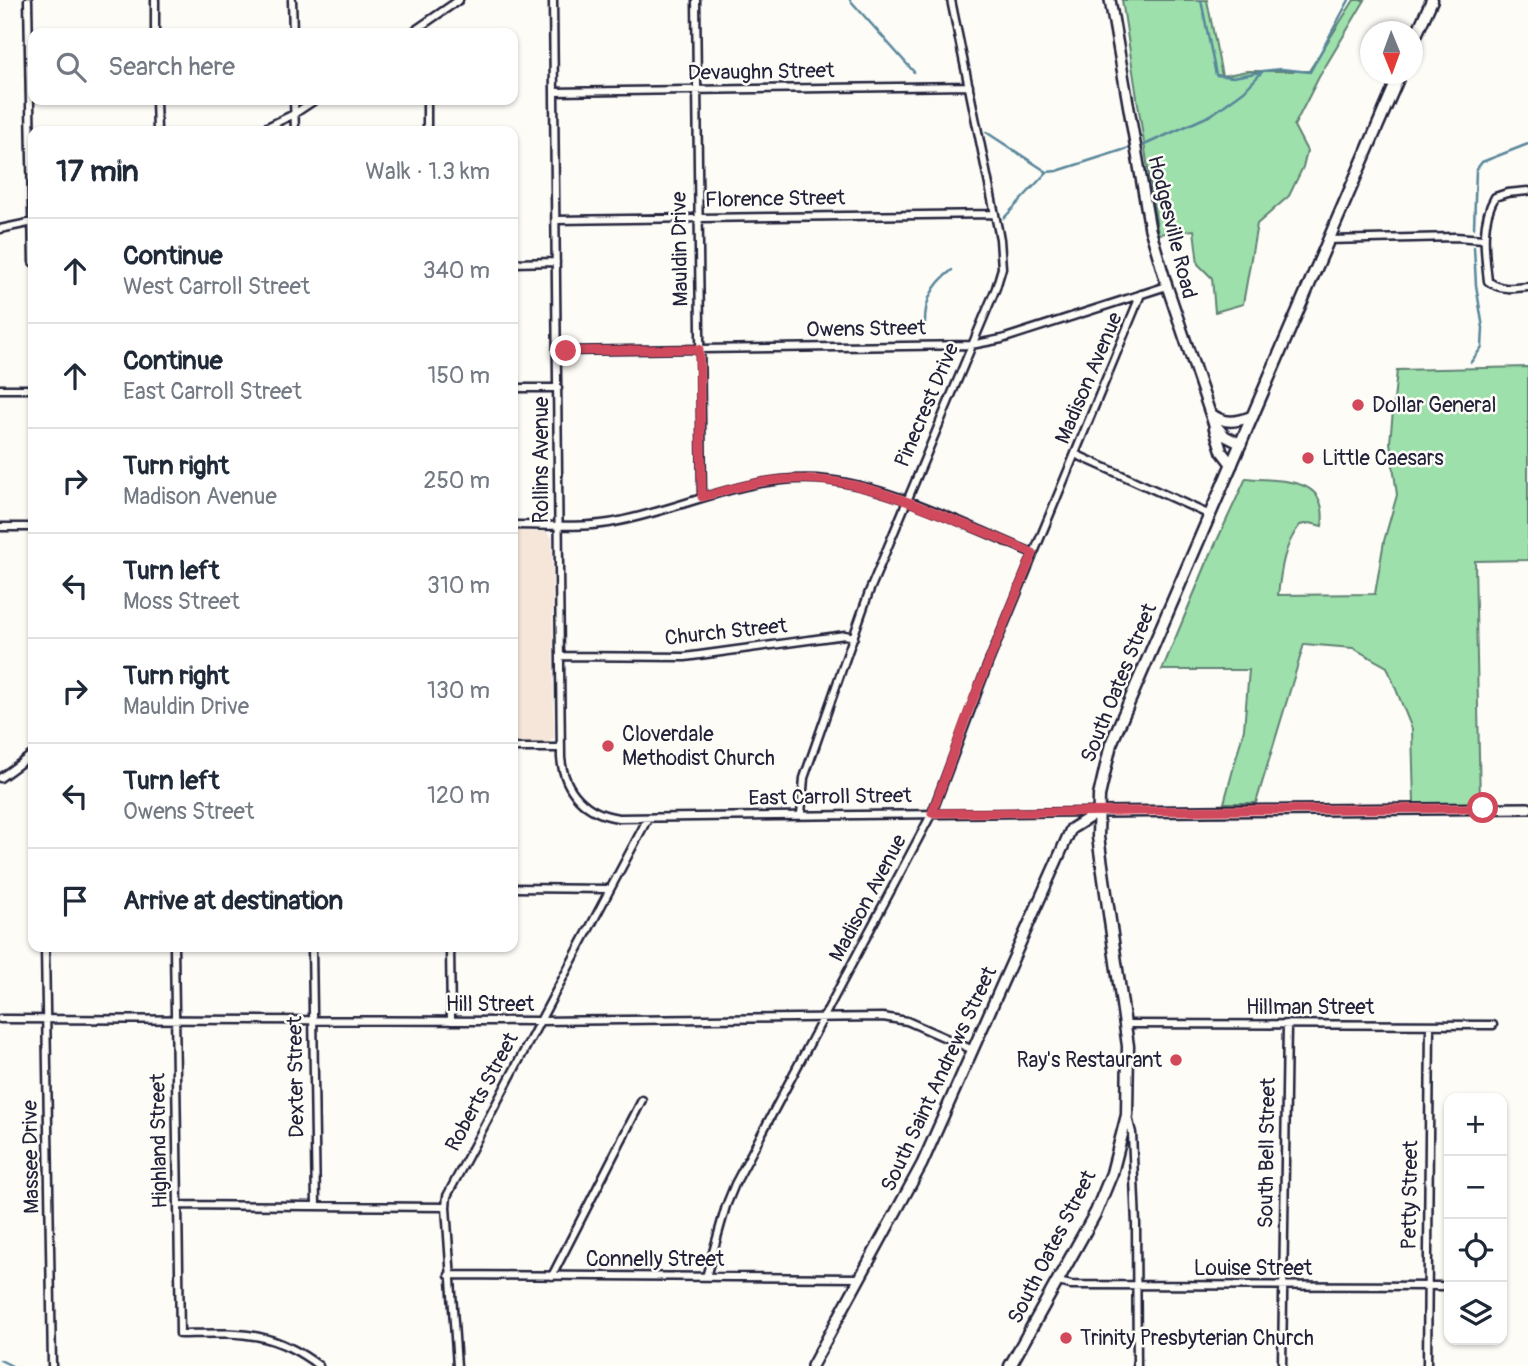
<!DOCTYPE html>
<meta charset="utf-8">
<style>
:root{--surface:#fff;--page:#f2f2f3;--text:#1f2937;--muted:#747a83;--line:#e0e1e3}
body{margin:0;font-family:Pangolin,sans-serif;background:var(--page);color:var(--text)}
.controls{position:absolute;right:21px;bottom:21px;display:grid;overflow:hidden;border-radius:14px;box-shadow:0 2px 5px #0004}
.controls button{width:63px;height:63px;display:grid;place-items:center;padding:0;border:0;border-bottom:2px solid var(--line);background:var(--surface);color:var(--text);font:35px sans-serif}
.compass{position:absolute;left:1360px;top:21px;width:63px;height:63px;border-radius:50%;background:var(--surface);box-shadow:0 2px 5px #0004;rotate:179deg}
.stop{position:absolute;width:21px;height:21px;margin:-16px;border:5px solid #d1495b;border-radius:50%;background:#fff}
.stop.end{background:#d1495b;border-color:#fff;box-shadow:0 2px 7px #0008}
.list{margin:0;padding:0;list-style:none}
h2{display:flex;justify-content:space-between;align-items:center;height:91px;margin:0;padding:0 28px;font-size:30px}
h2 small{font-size:23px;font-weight:400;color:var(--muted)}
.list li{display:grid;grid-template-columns:46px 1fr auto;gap:21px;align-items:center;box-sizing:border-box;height:105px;padding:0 28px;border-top:2px solid var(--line)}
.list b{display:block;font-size:26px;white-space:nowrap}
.list p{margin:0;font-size:23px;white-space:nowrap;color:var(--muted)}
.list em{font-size:23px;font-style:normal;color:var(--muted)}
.icon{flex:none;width:38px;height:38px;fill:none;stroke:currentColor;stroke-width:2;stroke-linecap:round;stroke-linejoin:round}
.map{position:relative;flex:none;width:1528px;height:1366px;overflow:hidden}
.search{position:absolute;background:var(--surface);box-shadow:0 2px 5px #0004;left:28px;top:28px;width:490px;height:77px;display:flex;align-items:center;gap:18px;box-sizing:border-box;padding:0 24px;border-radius:14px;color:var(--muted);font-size:26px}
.panel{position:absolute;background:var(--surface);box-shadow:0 2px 5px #0004;left:28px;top:126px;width:490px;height:826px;border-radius:14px}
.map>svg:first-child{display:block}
.built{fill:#f5e6d9}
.green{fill:#9de0ab;stroke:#608173;stroke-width:2}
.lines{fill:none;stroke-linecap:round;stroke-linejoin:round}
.stream{stroke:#58869a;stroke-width:2.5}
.street-casing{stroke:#22223b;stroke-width:11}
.secondary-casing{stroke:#22223b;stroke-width:14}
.primary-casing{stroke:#22223b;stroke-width:15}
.street{stroke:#fdfcf7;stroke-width:6}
.secondary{stroke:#fdfcf7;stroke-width:9}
.primary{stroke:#fdfcf7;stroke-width:10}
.route{stroke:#d1495b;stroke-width:9}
.poi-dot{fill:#d1495b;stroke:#fdfcf7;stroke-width:2.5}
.labels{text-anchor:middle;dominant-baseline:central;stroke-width:5;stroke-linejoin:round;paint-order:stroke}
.street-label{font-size:21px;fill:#22223b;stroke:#fdfcf7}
.poi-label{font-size:21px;fill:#22223b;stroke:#fdfcf7;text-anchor:start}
</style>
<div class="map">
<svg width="1528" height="1366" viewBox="0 0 1528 1366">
<rect width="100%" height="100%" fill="#fdfcf7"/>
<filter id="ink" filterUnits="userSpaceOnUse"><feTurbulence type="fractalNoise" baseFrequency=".0143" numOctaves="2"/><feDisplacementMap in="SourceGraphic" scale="14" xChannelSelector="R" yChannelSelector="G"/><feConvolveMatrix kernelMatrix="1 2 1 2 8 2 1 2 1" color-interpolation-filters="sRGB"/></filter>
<g filter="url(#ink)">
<path class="built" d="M513,531L546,532L552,537L554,738L548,743H513Z"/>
<path class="green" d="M1122,0H1207L1222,76L1247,71H1309L1354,0H1365L1319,77L1294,126L1307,151L1303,167L1289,196L1257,224L1243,304L1215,312L1212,278L1198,264L1194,230L1158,234Z
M1528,367V560L1475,561L1480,803H1414L1412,729L1387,667L1353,648L1304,644L1256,803H1224L1244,729L1249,670H1162L1208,560L1246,478C1282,482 1329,475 1322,526L1310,523L1300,525C1284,545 1281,569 1278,595L1375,594L1384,541L1397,495L1390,442L1397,370Z"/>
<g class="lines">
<path class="stream" d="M850,0L914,72
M1201,0L1216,75L1233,77L1261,72
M986,132L1047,172L1057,171L1129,148
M1142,146L1211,115L1244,91L1263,71L1281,69L1310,72L1349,0
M1004,218L1047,172
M1474,228L1476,170L1482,162L1528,144
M925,326C924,302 932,285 952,270
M1471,362L1482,347L1483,328L1476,285L1474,247
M0,1360L12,1366"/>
<g class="street-casing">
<path id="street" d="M28,0L33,262
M155,0V33
M292,0L293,33
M553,0L561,758C564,791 586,814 619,818L1096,812
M696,0L702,497
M411,33L459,0
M554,92L969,86
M156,100L157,131
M294,100L295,131
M427,100V131
M259,131L294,114L315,100
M1528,191L1507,193L1495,197C1480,222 1485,254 1488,281C1501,291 1513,288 1528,287
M556,220L995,214
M0,229L33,222
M1327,240L1455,237L1484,239
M513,263L556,262
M558,351L971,345L1002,339L1167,286
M513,388H558
M0,389H33
M1075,454L1210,515
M513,525C545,525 577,528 609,523C680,511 743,475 817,479C888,484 967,526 1033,553
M0,527H33
M560,656L685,657L845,635L854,637
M513,748H561
M0,778L33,754
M801,815L804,778L869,592L996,288L1002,268L1000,239L951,0
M513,888L609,889
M45,947L52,1366
M174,947L180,1334C237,1333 271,1329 319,1366
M312,947L316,1206
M450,947L451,1021
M0,1019L539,1021L883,1017L907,1021L973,1050
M1126,1024L1493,1025
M1128,1117L1132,1133L1136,1224L1137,1366
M178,1205L446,1207
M449,1275L860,1278
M552,1276L642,1100
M706,1277L726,1206L735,1184L932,813L988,664L1141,294
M1058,1282L1071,1285L1449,1286
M457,1366L446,1207L447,1196L648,818
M1282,1366L1287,1024
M1427,1366L1430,1025"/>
</g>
<g class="secondary-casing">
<path id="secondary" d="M1110,0L1150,229L1167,286L1213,422L1225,436L1241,444
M1210,413C1225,425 1236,422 1253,416
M1214,427L1222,452L1232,465
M812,1366L922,1164L1071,829L1098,812L1528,808"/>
</g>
<g class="primary-casing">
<path id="primary" d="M1412,44L1432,0
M1010,1366L1096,1212L1112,1173L1127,1115L1128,1046L1098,837L1099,796L1111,744L1400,74"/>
</g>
<use href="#street" class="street"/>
<use href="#secondary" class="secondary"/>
<use href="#primary" class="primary"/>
</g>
</g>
<g class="lines" filter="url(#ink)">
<path class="route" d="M566,351L699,349L702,497C733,488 763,479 796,479C852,478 903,499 954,520C981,531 1007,541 1033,553L969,710L932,813L1483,808"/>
</g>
<g class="poi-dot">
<circle cx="1358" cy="405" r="7"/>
<circle cx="1308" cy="458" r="7"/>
<circle cx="608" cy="746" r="7"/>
<circle cx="1176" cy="1060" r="7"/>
<circle cx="1066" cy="1338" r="7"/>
</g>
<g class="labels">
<g class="street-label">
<text transform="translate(761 72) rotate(-1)">Devaughn Street</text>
<text transform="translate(775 199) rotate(-1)">Florence Street</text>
<text transform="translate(1172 227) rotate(76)">Hodgesville Road</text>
<text transform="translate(680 249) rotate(-91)">Mauldin Drive</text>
<text transform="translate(866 329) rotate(-1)">Owens Street</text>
<text transform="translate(1089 378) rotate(-67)">Madison Avenue</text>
<text transform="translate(927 405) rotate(-67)">Pinecrest Drive</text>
<text transform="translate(541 460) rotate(-90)">Rollins Avenue</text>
<text transform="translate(726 632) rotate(-6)">Church Street</text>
<text transform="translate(1119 683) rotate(-68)">South Oates Street</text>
<text transform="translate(830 797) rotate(-1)">East Carroll Street</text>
<text transform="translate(868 898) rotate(-62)">Madison Avenue</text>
<text x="490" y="1004">Hill Street</text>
<text x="1310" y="1007">Hillman Street</text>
<text transform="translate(296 1077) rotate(-91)">Dexter Street</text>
<text transform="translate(939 1079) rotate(-65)">South Saint Andrews Street</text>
<text transform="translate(482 1092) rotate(-62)">Roberts Street</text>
<text transform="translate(159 1141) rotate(-91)">Highland Street</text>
<text transform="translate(1267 1153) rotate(-89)">South Bell Street</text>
<text transform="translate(31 1157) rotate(-91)">Massee Drive</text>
<text transform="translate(1410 1195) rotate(-89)">Petty Street</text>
<text transform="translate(1052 1247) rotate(-63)">South Oates Street</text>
<text x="655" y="1259">Connelly Street</text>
<text x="1253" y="1268">Louise Street</text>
</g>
<g class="poi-label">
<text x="1372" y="405">Dollar General</text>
<text x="1322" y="458">Little Caesars</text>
<text x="622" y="734">Cloverdale<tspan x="622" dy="24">Methodist Church</tspan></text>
<text x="1162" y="1060" text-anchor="end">Ray's Restaurant</text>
<text x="1080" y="1338">Trinity Presbyterian Church</text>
</g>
</g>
</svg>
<div class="controls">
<button>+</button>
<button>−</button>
<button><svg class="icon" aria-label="locate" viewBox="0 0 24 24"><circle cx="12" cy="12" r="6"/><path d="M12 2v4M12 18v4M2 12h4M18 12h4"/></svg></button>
<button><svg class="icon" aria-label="layers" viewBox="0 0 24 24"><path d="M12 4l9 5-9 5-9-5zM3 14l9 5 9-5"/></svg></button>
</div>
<svg class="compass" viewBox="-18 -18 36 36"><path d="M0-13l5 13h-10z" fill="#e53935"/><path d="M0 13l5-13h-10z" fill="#747a83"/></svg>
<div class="stop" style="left:1483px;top:808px"></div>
<div class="stop end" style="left:566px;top:351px"></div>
<div class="search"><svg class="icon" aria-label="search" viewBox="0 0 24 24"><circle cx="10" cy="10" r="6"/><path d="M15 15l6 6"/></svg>Search here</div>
<section class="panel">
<h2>17 min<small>Walk · 1.3 km</small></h2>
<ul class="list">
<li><svg class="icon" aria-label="ahead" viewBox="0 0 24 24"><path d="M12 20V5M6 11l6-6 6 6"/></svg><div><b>Continue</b><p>West Carroll Street</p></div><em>340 m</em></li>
<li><svg class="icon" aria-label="ahead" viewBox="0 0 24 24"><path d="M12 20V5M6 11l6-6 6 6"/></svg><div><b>Continue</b><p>East Carroll Street</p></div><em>150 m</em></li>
<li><svg class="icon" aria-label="right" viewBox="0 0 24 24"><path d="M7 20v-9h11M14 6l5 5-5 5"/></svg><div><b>Turn right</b><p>Madison Avenue</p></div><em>250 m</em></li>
<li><svg class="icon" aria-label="left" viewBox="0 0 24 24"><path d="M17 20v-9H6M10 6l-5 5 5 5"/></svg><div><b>Turn left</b><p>Moss Street</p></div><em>310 m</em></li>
<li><svg class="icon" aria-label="right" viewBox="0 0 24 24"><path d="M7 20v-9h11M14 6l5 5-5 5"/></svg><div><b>Turn right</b><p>Mauldin Drive</p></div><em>130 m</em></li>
<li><svg class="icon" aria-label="left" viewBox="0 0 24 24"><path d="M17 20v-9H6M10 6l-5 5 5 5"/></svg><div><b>Turn left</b><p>Owens Street</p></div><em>120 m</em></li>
<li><svg class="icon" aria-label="arrive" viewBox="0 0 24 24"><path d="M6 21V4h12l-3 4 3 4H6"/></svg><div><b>Arrive at destination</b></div></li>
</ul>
</section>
</div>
